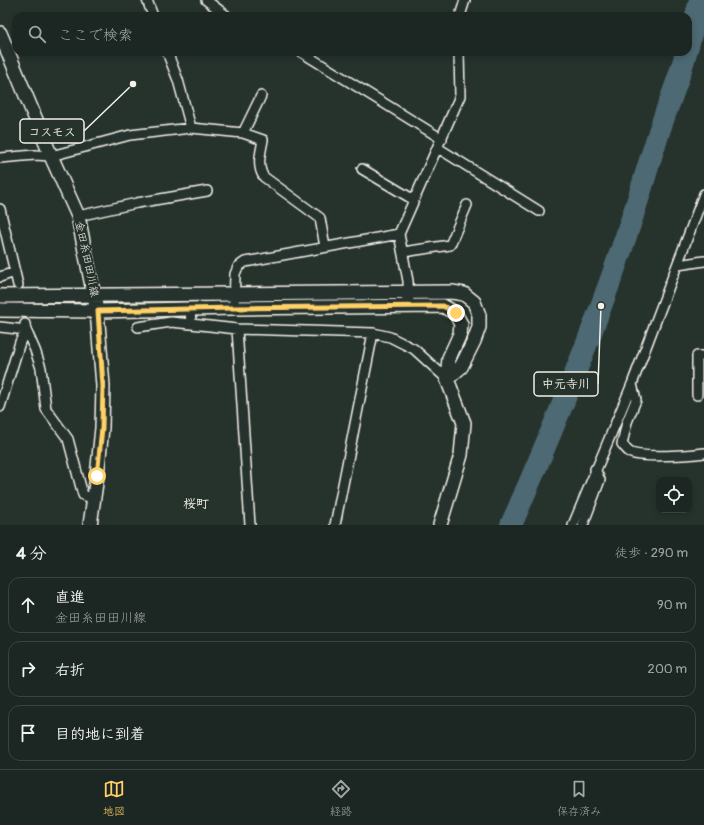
<!DOCTYPE html>
<html lang="ja">
<meta charset="utf-8">
<style>
:root{--surface:#1c2622;--page:#252e2a;--text:#f1f3f6;--muted:#a0a5a5;--line:#3a4340;--accent:#ffd166}
body{margin:0;font-family:Pangolin,"Klee One",sans-serif;background:var(--page);color:var(--text)}
.controls{position:absolute;right:12px;bottom:12px;display:grid;overflow:hidden;border-radius:8px;box-shadow:0 2px 6px #0003}
.controls button{width:36px;height:36px;display:grid;place-items:center;padding:0;border:0;border-bottom:1px solid var(--line);background:var(--surface);color:var(--text);font:20px sans-serif}
.stop{position:absolute;width:12px;height:12px;margin:-9px;border:3px solid #ffd166;border-radius:50%;background:#fff}
.stop.end{background:#ffd166;border-color:#fff;box-shadow:0 1px 4px #0008}
.list{margin:0;padding:0;list-style:none}
h2{display:flex;justify-content:space-between;align-items:center;height:52px;margin:0;padding:0 16px;font-size:17px}
h2 small{font-size:13px;font-weight:400;color:var(--muted)}
.list li{display:grid;grid-template-columns:26px 1fr auto;gap:12px;align-items:center;box-sizing:border-box;height:56px;margin:0 8px 8px;padding:0 8px;border:1px solid var(--line);border-radius:12px}
.list b{display:block;font-size:15px;white-space:nowrap}
.list p{margin:0;font-size:13px;white-space:nowrap;color:var(--muted)}
.list em{font-size:13px;font-style:normal;color:var(--muted)}
.icon{flex:none;width:22px;height:22px;fill:none;stroke:currentColor;stroke-width:2;stroke-linecap:round;stroke-linejoin:round}
.map{position:relative;flex:none;width:704px;height:525px;overflow:hidden}
.search{position:absolute;background:var(--surface);box-shadow:0 2px 6px #0003;left:12px;right:12px;top:12px;height:44px;display:flex;align-items:center;gap:10px;box-sizing:border-box;padding:0 14px;border-radius:12px;color:var(--muted);font-size:15px}
.sheet{height:244px;background:var(--surface)}
nav{display:flex;justify-content:space-around;align-items:center;box-sizing:border-box;height:56px;border-top:1px solid var(--line);background:var(--surface);font-size:11px;color:var(--muted)}
nav a{display:grid;justify-items:center;gap:2px}
nav .on{color:var(--accent)}
.map>svg:first-child{display:block}
.lines{fill:none;stroke-linecap:round;stroke-linejoin:round}
.river{stroke:#4d6973;stroke-width:22}
.street-casing{stroke:#f4f1e8;stroke-width:12}
.secondary-casing{stroke:#f4f1e8;stroke-width:16}
.street{stroke:#26332d;stroke-width:9}
.secondary{stroke:#26332d;stroke-width:13}
.route{stroke:#ffd166;stroke-width:5}
.labels{text-anchor:middle;dominant-baseline:central;stroke-width:4;stroke-linejoin:round;paint-order:stroke}
.street-label{font-size:11px;fill:#f4f1e8;stroke:#26332d}
.quarter-label{font-size:13px;font-weight:bold;fill:#f4f1e8;stroke:#26332d}
.leader{fill:none;stroke:#f4f1e8;stroke-width:1.5}
.callout-dot{fill:#f4f1e8;stroke:#26332d;stroke-width:1.5}
.callout{fill:#26332d;stroke:#f4f1e8;stroke-width:1.5}
.callout-label{font-size:12px;text-anchor:middle;font-weight:bold;fill:#f4f1e8}
</style>
<div class="map">
<svg width="704" height="525" viewBox="0 0 704 525">
<rect width="100%" height="100%" fill="#26332d"/>
<filter id="ink" filterUnits="userSpaceOnUse"><feTurbulence type="fractalNoise" baseFrequency=".025" numOctaves="2"/><feDisplacementMap in="SourceGraphic" scale="8" xChannelSelector="R" yChannelSelector="G"/><feConvolveMatrix kernelMatrix="1 2 1 2 8 2 1 2 1" color-interpolation-filters="sRGB"/></filter>
<g filter="url(#ink)">
<g class="lines">
<path class="river" d="M688,46L700,0
M511,525C553,430 593,334 626,236C638,202 647,168 658,135C667,106 679,81 686,52"/>
<g class="street-casing">
<path id="street" d="M147,0L153,16
M206,0L227,16
M460,16L465,0
M167,52L178,80L191,128
M301,52L442,139
M243,133L261,96
M438,148L539,211
M0,158L35,155L51,156L130,135L191,128L243,133L263,140C261,152 256,166 264,177L320,218L325,247
M362,169L414,200
M0,209L18,285
M78,216L137,203L207,191
M403,252L450,245L467,205
M678,265L704,261
M0,277L15,272
M409,306L408,281L399,234L460,96L459,52
M234,308L235,274L238,267L245,262L399,234
M190,309L191,324L237,329L373,333L390,337L414,349L447,379
M25,324L26,330L35,350L41,368L46,409L68,439L83,495L94,499
M0,327L26,330
M138,327L171,322L191,324
M237,329L250,525
M632,384L636,400L627,422L622,444C625,447 627,451 631,453C643,458 690,455 704,453
M697,395V356H704
M0,407L20,342L26,330
M335,525L373,333
M573,525L632,384L704,194
M583,525L600,480L595,469"/>
</g>
<g class="secondary-casing">
<path id="secondary" d="M0,33L51,156L78,216L97,311L103,386L102,428L97,476L90,525
M0,296L452,292L464,294L474,302L479,315V327L474,341L461,367L447,379
M0,310L97,311L234,308L443,306L455,313L461,324L460,334L449,358L447,379L464,423L461,455L440,525"/>
</g>
<use href="#street" class="street"/>
<use href="#secondary" class="secondary"/>
</g>
</g>
<g class="lines" filter="url(#ink)">
<path class="route" d="M97,476L102,428L103,386L98,311L234,308L443,306L456,313"/>
</g>
<g class="labels">
<g class="street-label">
<text transform="translate(87 259) rotate(78)">金田糸田田川線</text>
</g>
<g class="quarter-label">
<text x="196" y="504">桜町</text>
</g>
</g>
<path class="leader" d="M133 84L84 131M601 306L598 384"/>
<g class="callout-dot">
<circle cx="133" cy="84" r="4"/>
<circle cx="601" cy="306" r="4"/>
</g>
<g class="callout">
<rect x="20" y="119" width="64" height="24" rx="4"/>
<rect x="534" y="372" width="64" height="24" rx="4"/>
</g>
<g class="callout-label">
<text x="52" y="136">コスモス</text>
<text x="566" y="388">中元寺川</text>
</g>
</svg>
<div class="controls">
<button><svg class="icon" aria-label="locate" viewBox="0 0 24 24"><circle cx="12" cy="12" r="6"/><path d="M12 2v4M12 18v4M2 12h4M18 12h4"/></svg></button>
</div>
<div class="stop" style="left:97px;top:476px"></div>
<div class="stop end" style="left:456px;top:313px"></div>
<div class="search"><svg class="icon" aria-label="search" viewBox="0 0 24 24"><circle cx="10" cy="10" r="6"/><path d="M15 15l6 6"/></svg>ここで検索</div>
</div>
<section class="sheet">
<h2>4 分<small>徒歩 · 290 m</small></h2>
<ul class="list">
<li><svg class="icon" aria-label="ahead" viewBox="0 0 24 24"><path d="M12 20V5M6 11l6-6 6 6"/></svg><div><b>直進</b><p>金田糸田田川線</p></div><em>90 m</em></li>
<li><svg class="icon" aria-label="right" viewBox="0 0 24 24"><path d="M7 20v-9h11M14 6l5 5-5 5"/></svg><div><b>右折</b></div><em>200 m</em></li>
<li><svg class="icon" aria-label="arrive" viewBox="0 0 24 24"><path d="M6 21V4h12l-3 4 3 4H6"/></svg><div><b>目的地に到着</b></div></li>
</ul>
</section>
<nav>
<a class="on"><svg class="icon" aria-label="map" viewBox="0 0 24 24"><path d="M3 6l6-2 6 2 6-2v14l-6 2-6-2-6 2zM9 4v14M15 6v14"/></svg>地図</a>
<a><svg class="icon" aria-label="directions" viewBox="0 0 24 24"><path d="M12 3l9 9-9 9-9-9zM9 14v-3h6M13 9l2 2-2 2"/></svg>経路</a>
<a><svg class="icon" aria-label="saved" viewBox="0 0 24 24"><path d="M7 4h10v16l-5-4-5 4z"/></svg>保存済み</a>
</nav>
